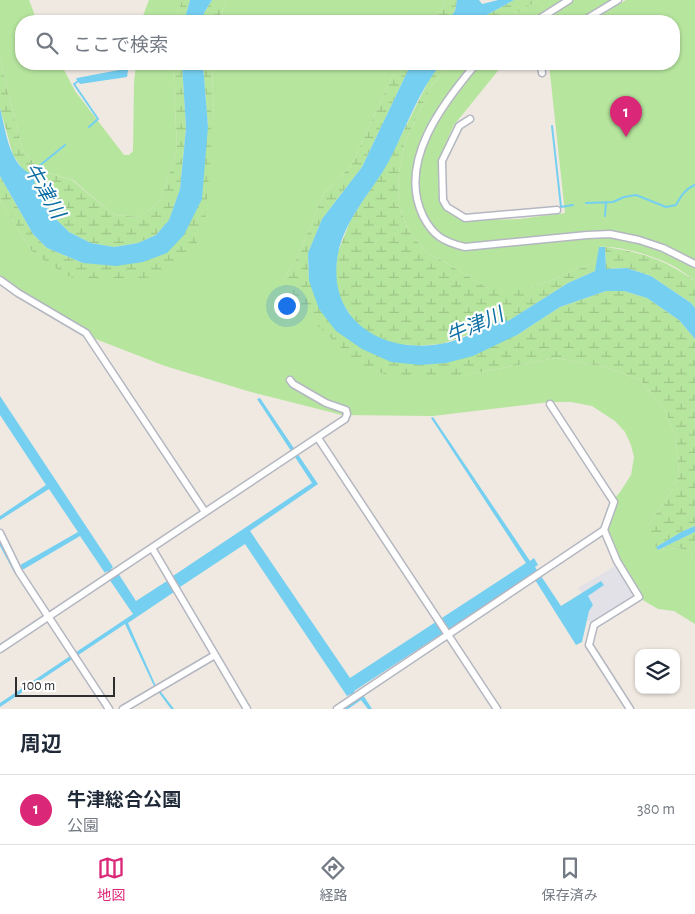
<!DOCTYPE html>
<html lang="ja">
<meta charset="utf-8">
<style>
:root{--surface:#fff;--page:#f2f2f3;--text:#1f2937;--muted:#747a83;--line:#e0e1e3;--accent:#db2777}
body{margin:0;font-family:"Alegreya Sans","Noto Sans JP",sans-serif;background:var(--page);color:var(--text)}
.controls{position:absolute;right:15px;bottom:15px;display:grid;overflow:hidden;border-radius:10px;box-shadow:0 1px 4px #0004}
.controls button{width:45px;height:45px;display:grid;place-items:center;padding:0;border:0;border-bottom:1px solid var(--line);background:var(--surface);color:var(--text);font:25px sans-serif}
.scale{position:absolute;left:15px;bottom:12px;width:100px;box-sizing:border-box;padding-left:5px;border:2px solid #2e2e2e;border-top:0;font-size:14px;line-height:18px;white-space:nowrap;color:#2e2e2e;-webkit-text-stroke:4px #fff;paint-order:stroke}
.you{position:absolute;left:286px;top:305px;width:18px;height:18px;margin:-12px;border:4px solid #fff;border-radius:50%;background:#1a73e8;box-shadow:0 0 0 8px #1a73e833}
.badge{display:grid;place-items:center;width:32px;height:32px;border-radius:50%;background:var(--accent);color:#fff;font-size:16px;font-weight:700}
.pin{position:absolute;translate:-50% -41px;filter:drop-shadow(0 1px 2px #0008)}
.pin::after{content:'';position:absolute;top:26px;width:18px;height:15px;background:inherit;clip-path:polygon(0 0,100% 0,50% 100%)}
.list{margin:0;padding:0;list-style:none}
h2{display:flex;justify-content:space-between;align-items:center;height:65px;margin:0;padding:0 20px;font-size:21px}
h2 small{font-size:16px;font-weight:400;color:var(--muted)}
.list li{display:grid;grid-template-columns:32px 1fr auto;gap:15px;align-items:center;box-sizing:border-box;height:70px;padding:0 20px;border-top:1px solid var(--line)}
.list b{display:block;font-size:19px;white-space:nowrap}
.list p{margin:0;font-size:16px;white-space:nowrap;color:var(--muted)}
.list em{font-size:16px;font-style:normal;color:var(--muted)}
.icon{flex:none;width:28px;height:28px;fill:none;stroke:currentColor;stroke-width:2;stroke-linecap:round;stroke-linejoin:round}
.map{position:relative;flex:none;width:695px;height:709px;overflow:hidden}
.search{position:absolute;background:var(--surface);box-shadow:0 1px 4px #0004;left:15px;right:15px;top:15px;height:55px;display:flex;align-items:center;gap:12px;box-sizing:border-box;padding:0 18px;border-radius:20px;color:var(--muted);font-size:19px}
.sheet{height:135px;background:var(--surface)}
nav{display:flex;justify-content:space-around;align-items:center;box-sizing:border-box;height:70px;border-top:1px solid var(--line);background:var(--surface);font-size:14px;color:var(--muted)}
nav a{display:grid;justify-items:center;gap:2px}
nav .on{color:var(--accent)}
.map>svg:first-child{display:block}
.industrial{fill:#e3e1e8}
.green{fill:#b6e59e}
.wetland{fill:url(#wetland-marsh)}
.water{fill:#75cff0}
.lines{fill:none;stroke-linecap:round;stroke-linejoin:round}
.stream{stroke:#75cff0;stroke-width:2}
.street-casing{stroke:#b4b7c1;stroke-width:9}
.street{stroke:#fff;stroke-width:6}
.labels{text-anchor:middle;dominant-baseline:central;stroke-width:4.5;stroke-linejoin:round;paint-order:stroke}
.water-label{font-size:20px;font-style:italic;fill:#0d6fa3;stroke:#fff}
</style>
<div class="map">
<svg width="695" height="709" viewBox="0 0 695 709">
<defs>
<pattern id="wetland-marsh" width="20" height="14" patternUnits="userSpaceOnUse" patternTransform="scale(1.25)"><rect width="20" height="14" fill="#b6e59e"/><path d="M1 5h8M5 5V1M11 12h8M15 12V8" fill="none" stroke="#9dc588"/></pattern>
</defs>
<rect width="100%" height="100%" fill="#efe9e1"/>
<path class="industrial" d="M617,565L636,596L592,624L587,620L589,611L587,596L604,585L601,581L582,593L578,588Z"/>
<path class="green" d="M0,0H29L37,21H21V64H61L75,91L124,155H129L133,151L134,83L136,64H173L177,149L161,200L140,217L114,215L73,180L41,171L22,149L0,58Z
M149,0H182L175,21H141Z
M226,0H444L443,8L429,21H219Z
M539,0H611L576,21H503Z
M626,0H695V281C689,276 682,271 675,267C658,257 619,245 599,247L598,261L529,289H489L445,262L427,253L409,231L398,204L399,172L405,142L432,85L452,64H507L501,67L454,125L438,161L441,203L445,210L463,221L519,219L565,213L549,64H674V21H591Z
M212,64H398L351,166L324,193L298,256L283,280L465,375L556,358L605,367L640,380L665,410L676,438L679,475L671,492L647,527L658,550L679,548L695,553V624L674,611L658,609L636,596L617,565L601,528L610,504L620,492L631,475L634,457L631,445L625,432L615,421L592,406L571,402H550L433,416L342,415L251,392L165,366L75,331L16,294L0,282V200L33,253L157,277L214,121Z"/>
<path class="wetland" d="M182,0H190L184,21H175Z
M212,0H226L219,21H203L204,13Z
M444,0H457L455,11L447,21H429L443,8Z
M514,0H539L503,21H476Z
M0,58L22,149L41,171L72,180L114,215L140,217L161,200L177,149L173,64H182L186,128L180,189L169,220L156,235L138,243L114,247L91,243L69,232L51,214L35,186L34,175L25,172L13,155L0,108Z
M203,64H212L214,121L205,222L193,252L157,277L89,281L70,277L33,253L0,200V176L33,234L47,248L83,263L167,253L208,127Z
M398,64H411L362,167L322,219L308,253L309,281L391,362L517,335L560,307L606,291H624L647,298L679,320L695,339V526L683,531L656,547L647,537V527L671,492L679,475L676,438L665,410L640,380L605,367L556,358L465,375L396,378L361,366L290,300L283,280L298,256L324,193L351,166Z
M441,64H452L432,85L405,142L399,172L398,204L409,231L427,253L445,262L489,289H529L598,261L595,271L568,283L508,321L441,344L416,346L393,342L367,332L352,317L341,301L335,277L338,252L351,219L388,162L430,78Z
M605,247C641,252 664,259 695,281V308L691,303L651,276L627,268L606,269Z
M695,532V553L679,548L658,550Z"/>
<path class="water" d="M190,0H212L204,13L203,21H184Z
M457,0H479L482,4L498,0H514L476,21H447L455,11Z
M125,64H129L127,77L80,84L76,79L77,78L124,69Z
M182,64H203L208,127L202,199L184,235L167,253L143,262L116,266L83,263L47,248L33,234L0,176V108C6,131 9,167 34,175L35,186L51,214L69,232L91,243L114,247L138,243L156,235L169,220L180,189L186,128Z
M411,64H441C418,92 406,128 389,161C372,192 345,218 338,254C326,318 380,354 440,344C461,341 483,328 503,319L508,321L568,283L595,271L599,247H605L606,269L627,268L651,276L691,303L695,308V339L679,320L647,298L624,291H606L560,307L517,335L473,356L446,363L420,365L391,362L362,349L336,331L319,309L309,281L308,253L322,219L362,167Z
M0,396L113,567L111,569L115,575L118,573L136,601L167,581L169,583L175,579L173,576L312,483L257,399L260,398L318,484L250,531L350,678L526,563L431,418L433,417L530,561L534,558L538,565L535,567L561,606L601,581L604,585L588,596L593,605L589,611L582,642L576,645L532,575L354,691L359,698L363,695L372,709H368L361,700L348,709H342L355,700L351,694L347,696L245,544L180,587L178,584L172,589L174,592L128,623L155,684L174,709H171L154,686L125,624L0,707V703L133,614L109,579L111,577L107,571L105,573L80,536L24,569L14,572L0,546V540L15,568L78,532L49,489L0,520V516L46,485L0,415Z
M695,526V532L658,550L656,547L683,531Z"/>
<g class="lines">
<path class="stream" d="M80,80L74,84L98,119L89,127
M552,126L561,207L573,205
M28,175L65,145
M586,203L613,202L624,197L636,195L666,207L676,205C681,196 685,189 695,185
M605,216L606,203"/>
<g class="street-casing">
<path id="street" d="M536,21L569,0
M583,21L618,0
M476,64C443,103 397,162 423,216C433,236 444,242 465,247L587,235L610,234L639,240L663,248L695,264
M541,64L542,73
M470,119L459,126L442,161L443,200L447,207L465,218L557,210
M0,280L18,293L86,333L205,512
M318,438L497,709
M604,530L617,561L639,597L594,625L589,645L630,709
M0,533L19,572L109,709
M152,548L247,709
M0,649L345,419L347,414L346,410L326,403L293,384L290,380
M123,709L215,655
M337,709L604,530L614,502L550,404"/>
</g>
<use href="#street" class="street"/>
</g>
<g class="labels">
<g class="water-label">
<text transform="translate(44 191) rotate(60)">牛津川</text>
<text transform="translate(475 326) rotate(-24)">牛津川</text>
</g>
</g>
</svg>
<div class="controls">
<button><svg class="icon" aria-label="layers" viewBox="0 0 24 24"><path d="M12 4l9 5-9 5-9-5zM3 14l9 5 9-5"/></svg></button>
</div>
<div class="scale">100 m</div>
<div class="you"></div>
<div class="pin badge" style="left:626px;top:137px">1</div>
<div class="search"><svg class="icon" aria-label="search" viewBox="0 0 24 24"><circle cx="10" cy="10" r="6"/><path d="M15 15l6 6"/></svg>ここで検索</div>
</div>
<section class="sheet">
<h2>周辺<small></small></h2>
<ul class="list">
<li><span class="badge">1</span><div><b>牛津総合公園</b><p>公園</p></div><em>380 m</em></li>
</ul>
</section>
<nav>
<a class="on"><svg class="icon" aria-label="map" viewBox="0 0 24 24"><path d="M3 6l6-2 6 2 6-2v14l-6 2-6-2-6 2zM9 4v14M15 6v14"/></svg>地図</a>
<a><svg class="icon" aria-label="directions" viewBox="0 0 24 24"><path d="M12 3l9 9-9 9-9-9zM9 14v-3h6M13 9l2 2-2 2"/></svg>経路</a>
<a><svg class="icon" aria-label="saved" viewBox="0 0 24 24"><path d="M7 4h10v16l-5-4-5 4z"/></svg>保存済み</a>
</nav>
